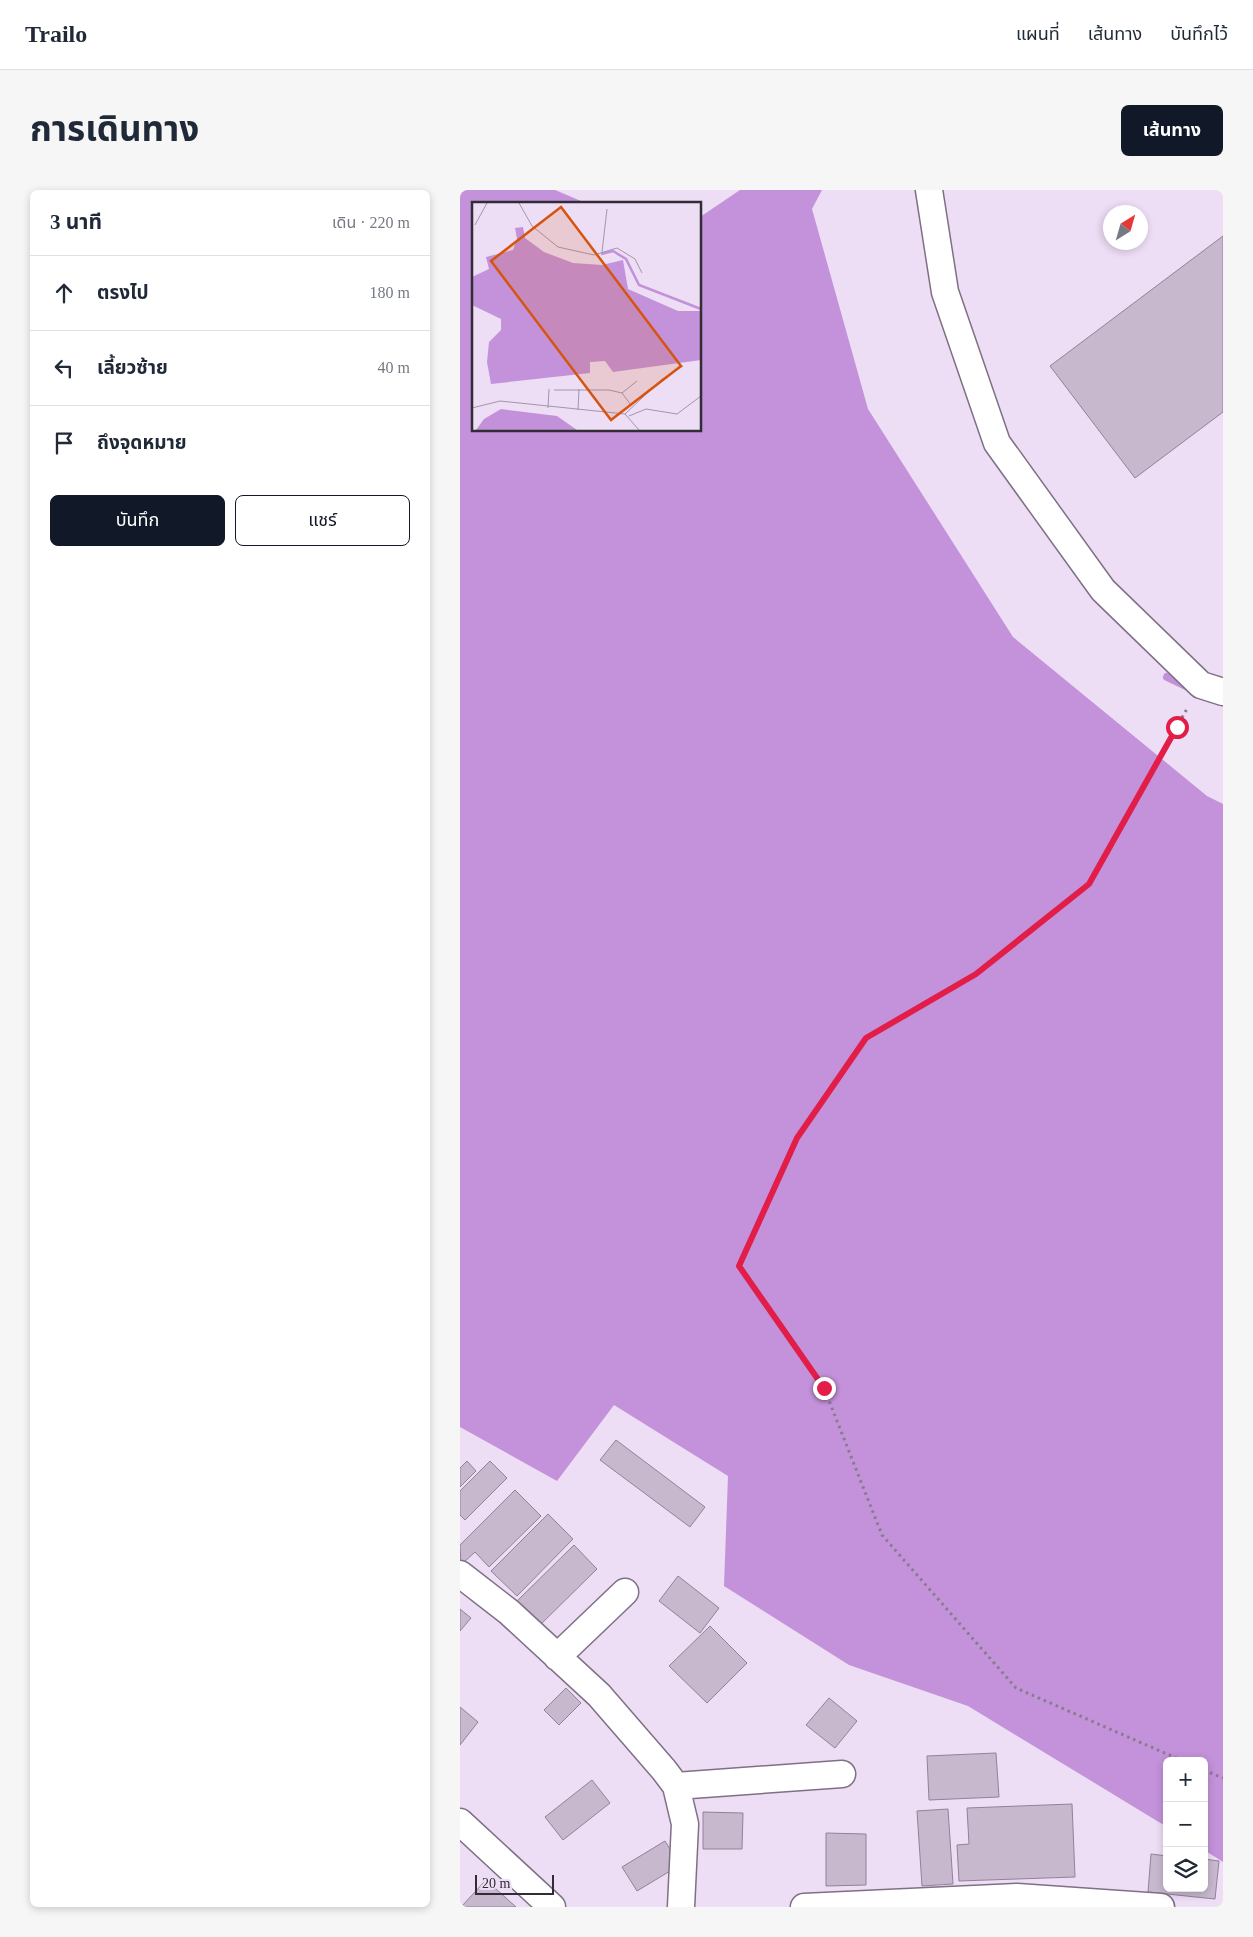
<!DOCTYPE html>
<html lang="th">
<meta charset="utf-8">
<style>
:root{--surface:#fff;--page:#f6f6f7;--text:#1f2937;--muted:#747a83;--line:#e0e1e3;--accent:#111827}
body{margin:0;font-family:"Times New Roman","Noto Sans Thai",serif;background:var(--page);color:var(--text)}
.controls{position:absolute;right:15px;bottom:15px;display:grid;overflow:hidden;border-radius:8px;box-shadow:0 2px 8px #0003}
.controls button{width:45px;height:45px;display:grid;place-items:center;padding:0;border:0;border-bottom:1px solid var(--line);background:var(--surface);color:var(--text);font:25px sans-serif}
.compass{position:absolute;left:643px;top:15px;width:45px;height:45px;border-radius:50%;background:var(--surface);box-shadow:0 2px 8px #0003;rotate:37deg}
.scale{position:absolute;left:15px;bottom:12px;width:79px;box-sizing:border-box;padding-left:5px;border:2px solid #322c35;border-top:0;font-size:14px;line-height:18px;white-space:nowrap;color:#322c35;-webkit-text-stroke:4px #edddf5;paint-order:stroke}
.stop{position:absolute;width:15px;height:15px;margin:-11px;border:4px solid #e11d48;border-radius:50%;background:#fff}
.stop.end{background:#e11d48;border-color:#fff;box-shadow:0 1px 5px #0008}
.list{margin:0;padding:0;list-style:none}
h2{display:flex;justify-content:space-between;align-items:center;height:65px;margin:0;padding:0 20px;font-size:21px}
h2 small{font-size:16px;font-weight:400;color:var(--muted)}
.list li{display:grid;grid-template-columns:32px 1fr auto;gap:15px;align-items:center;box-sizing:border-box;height:75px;padding:0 20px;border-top:1px solid var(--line)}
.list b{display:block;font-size:19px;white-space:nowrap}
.list em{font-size:16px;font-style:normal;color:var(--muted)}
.actions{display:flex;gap:10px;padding:15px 20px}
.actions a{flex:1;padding:11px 0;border:1px solid var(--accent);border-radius:8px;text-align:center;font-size:18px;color:var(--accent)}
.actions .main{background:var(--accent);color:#fff}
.icon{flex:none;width:28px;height:28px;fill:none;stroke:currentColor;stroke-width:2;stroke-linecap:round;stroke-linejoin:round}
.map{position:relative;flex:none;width:763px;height:1717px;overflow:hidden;border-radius:8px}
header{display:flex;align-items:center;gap:30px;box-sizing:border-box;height:70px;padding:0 25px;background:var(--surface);border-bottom:1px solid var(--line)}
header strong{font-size:24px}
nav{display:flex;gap:28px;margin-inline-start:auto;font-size:18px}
.intro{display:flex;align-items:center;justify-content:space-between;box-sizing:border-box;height:120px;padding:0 30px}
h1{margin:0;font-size:35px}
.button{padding:12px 22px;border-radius:8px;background:var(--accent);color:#fff;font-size:18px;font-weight:700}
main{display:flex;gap:30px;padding:0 30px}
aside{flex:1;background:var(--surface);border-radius:8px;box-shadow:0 2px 8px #0003}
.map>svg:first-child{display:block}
.forest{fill:#c392da}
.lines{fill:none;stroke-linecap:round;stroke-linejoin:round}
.stream{stroke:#c291da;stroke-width:8}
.building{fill:#c7b8ce;stroke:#908297}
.minor-casing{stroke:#7e7085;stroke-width:29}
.path{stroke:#867c8c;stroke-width:3;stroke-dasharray:2.5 4;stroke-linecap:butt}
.minor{stroke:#fff;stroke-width:26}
.route{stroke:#e11d48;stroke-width:6}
.inset-river{fill:none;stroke:#c291da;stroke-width:2.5}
.inset-road{fill:none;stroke:#a296a8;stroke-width:1}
.view{fill:#d65410;fill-opacity:0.15;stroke:#d65410;stroke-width:2.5}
.inset-edge{fill:none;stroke:#322c35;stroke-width:2.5}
</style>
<header>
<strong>Trailo</strong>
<nav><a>แผนที่</a><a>เส้นทาง</a><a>บันทึกไว้</a></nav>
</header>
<div class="intro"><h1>การเดินทาง</h1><a class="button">เส้นทาง</a></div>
<main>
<aside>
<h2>3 นาที<small>เดิน · 220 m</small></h2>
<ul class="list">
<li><svg class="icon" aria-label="ahead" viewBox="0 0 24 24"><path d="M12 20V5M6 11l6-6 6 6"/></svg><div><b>ตรงไป</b></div><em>180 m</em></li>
<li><svg class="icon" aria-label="left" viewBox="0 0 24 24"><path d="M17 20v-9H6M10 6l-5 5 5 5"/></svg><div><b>เลี้ยวซ้าย</b></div><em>40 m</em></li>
<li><svg class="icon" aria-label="arrive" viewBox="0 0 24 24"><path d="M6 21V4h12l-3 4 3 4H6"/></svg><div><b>ถึงจุดหมาย</b></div></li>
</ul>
<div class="actions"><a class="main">บันทึก</a><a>แชร์</a></div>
</aside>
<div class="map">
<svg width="763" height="1717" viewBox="0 0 763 1717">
<rect width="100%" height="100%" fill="#edddf5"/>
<path class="forest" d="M0,0H95L128,14H14V240H240V27L280,0H362L352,19L408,219L553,447L747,606L763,614V1672L744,1660V1571H707V1637L508,1516L389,1475L264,1396L268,1286L154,1215L97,1291L0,1237Z"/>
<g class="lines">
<path class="stream" d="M707,487L730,498"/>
</g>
<path class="building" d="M763,46V222L675,288L590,176Z
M156,1250L245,1317L230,1337L140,1270Z
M7,1271L16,1281L0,1297V1278Z
M30,1271L47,1288L5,1330L0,1325V1301Z
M55,1300L81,1326L29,1377L15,1362L1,1375L0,1355Z
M88,1324L113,1349L57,1406L31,1381Z
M114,1355L137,1379L78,1437L54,1414Z
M218,1386L259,1418L240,1443L199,1411Z
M0,1419L11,1428L0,1441Z
M250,1436L287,1473L247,1513L209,1476Z
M106,1498L121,1513L99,1535L84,1520Z
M369,1508L397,1531L375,1558L346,1535Z
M0,1517L18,1532L0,1555Z
M536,1563L539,1607L469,1610L467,1566Z
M132,1590L150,1613L103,1650L85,1627Z
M612,1614L615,1687L499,1691L497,1655L509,1654L507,1618Z
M488,1619L493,1694L462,1696L457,1621Z
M243,1622L283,1623L282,1659H243Z
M366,1643L406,1644V1695L366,1696Z
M205,1651L220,1675L177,1701L162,1677Z
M691,1664L707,1666V1698H744V1669L759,1671L755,1709L688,1702Z
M26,1690L56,1717H1Z"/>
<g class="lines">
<g class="minor-casing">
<path id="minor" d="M469,0L485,102L537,253L643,400L741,495L763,502
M0,1384L49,1422L139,1505L204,1580L216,1596L225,1634L221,1717
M97,1467L165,1402
M216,1596L382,1584
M0,1632L92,1717
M344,1717L557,1707L701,1717"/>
</g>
<path class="path" d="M723,1571L556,1498L422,1345L364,1198L279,1076L337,948L405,848L516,785L629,694L728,517
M744,1580L763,1588"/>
<use href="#minor" class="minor"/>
</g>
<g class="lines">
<path class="route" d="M364,1198L279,1076L337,948L406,848L516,784L629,694L717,537"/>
</g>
<g transform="translate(12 12)">
<rect width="229" height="229" fill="#edddf5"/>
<path d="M51,25L53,36L72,50L101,61L130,63L151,58L156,87L206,109H229V158L141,170L133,159L118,160V171L19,182L15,160L17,140L29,128V117L0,103V75L17,67L14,55L41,48L45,37L43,26Z" fill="#c392da"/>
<path d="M29,207L85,214L105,228H4L12,217Z" fill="#c291da"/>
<path class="inset-river" d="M129,52L141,49L154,57L167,83L229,107"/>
<path class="inset-road" d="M47,1L60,24L86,45L122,53L145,46L163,57L170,71M3,23L15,1M130,50L135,7M82,188H137L150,191L159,203M150,191L165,179M0,206L28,199L153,212L167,228M76,206L77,187M106,208L107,187M153,212L189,178L211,164M157,214L174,207L205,212L229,194"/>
<path class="view" d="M89,5L209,164L139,218L19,59Z"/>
<rect width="229" height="229" class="inset-edge"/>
</g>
</svg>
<div class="controls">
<button>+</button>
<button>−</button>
<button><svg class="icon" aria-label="layers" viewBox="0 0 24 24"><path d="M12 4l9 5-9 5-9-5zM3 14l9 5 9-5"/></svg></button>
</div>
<svg class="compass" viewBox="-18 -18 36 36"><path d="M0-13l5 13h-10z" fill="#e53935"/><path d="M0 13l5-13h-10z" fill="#747a83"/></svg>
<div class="scale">20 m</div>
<div class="stop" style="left:717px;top:537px"></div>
<div class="stop end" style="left:364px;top:1198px"></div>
</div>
</main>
